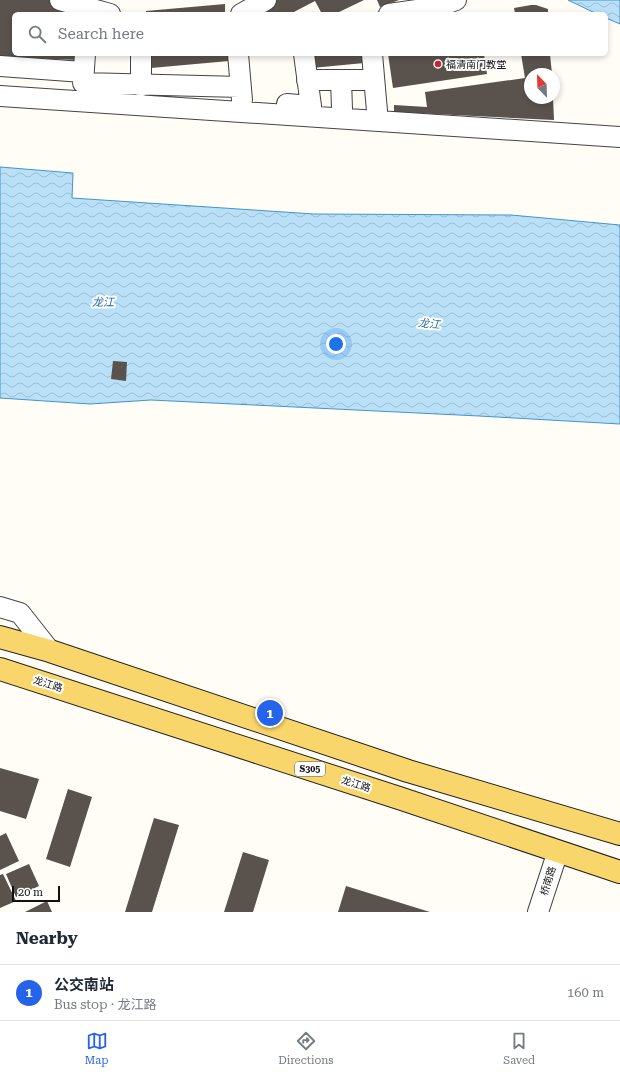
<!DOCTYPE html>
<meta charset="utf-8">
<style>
:root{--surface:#fff;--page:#f2f2f3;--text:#1f2937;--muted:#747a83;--line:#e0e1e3;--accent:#2563eb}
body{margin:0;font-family:"Roboto Serif","Noto Sans SC",serif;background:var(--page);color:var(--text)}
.compass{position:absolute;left:524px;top:68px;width:36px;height:36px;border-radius:50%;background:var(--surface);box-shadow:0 2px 6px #0003;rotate:337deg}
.scale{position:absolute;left:12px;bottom:10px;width:48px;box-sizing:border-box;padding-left:4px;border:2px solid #111;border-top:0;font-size:11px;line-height:14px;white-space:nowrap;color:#111;-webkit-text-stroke:3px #fff;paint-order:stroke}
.you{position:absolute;left:336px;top:344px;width:14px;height:14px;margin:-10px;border:3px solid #fff;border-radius:50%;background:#1a73e8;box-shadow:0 0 0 6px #1a73e833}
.badge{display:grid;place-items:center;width:26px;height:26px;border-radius:50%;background:var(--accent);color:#fff;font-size:13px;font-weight:700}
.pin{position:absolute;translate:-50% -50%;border:2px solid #fff;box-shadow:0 1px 4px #0006}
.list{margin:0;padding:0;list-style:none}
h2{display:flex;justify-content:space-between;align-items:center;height:52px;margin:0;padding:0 16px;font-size:17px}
h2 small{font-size:13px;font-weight:400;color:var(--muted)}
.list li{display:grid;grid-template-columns:26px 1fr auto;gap:12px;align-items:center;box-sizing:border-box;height:56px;padding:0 16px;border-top:1px solid var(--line)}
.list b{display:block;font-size:15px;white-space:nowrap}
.list p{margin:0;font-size:13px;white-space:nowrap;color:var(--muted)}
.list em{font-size:13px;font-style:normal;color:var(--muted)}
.icon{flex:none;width:22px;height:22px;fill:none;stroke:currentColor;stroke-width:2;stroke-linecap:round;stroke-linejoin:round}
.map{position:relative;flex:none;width:620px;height:912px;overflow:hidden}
.search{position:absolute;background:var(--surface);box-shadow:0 2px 6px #0003;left:12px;right:12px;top:12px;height:44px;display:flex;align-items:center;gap:10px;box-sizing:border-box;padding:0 14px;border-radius:6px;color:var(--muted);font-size:15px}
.sheet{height:108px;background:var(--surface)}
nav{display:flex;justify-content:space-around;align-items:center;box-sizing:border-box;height:56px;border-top:1px solid var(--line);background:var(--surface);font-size:11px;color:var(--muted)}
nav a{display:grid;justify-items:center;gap:2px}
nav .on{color:var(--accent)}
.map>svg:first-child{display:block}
.water{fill:url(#water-waves);stroke:#3f96cf}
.building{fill:#5a524d}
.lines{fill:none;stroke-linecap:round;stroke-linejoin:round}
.minor-casing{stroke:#444;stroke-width:22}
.major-casing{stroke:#222;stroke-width:24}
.minor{stroke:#fff;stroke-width:20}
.major{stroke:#f9d66b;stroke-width:22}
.poi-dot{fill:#c4262e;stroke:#fff;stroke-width:1.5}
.labels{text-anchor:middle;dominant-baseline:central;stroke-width:4;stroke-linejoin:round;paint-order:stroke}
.shield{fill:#fff;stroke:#585858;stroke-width:1}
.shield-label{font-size:9px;font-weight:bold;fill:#111}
.poi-label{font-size:10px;fill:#111;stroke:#fff;text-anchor:start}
.street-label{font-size:10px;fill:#111;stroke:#fff}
.water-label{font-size:11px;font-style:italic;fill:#1768a6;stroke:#fff}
</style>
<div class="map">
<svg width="620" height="912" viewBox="0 0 620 912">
<defs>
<pattern id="water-waves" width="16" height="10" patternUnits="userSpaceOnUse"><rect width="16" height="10" fill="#b9e0f7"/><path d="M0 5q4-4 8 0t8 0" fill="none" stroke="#9ebfd3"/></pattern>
</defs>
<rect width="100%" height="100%" fill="#fffdf5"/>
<path class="water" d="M568,0H620V24L606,18V14H597Z
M0,167L73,173L72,198L314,214L511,215L620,225V424L479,416L151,400L90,404L0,398Z"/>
<path class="building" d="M0,0H93L118,7L116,14H14V54H79V60L0,57Z
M255,0H364L335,14H322L315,1L290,14H262Z
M377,0H399L380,7Z
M225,4V14H146V11Z
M531,5H536L548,9V14H515L514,8Z
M150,54H229V61L151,68Z
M311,54H363L364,63L312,68Z
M388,54H484L487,74L393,88Z
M521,54H550L552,74H530V98H553L554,120L394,112V105L427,107L425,92L525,78Z
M113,361L127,362L126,381L111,379Z
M0,768L39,779L26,819L0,811Z
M68,789L92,797L70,867L46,859Z
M154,818L179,825L152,912H125Z
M6,833L19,861L0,870V836Z
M243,852L269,860L253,912H224Z
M29,864L39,886L16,897L6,874Z
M3,874L16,901L0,908V875Z
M346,886L430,912H338Z
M47,901L52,912H25Z"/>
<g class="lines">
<g class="minor-casing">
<path id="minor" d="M60,0L110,14
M241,14L266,0
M389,14L437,7L456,0
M85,54L83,83L241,87
M238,54L242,100
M372,54L377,111
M0,66L83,72
M307,80H374
M341,80L342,109
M141,86V54
M0,96L620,137
M287,104L311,106L304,54
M0,607L20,613L50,651
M538,912L558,851"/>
</g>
<g class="major-casing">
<path id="major" d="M0,637L50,651L408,771L620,834
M0,669L399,798L620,872"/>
</g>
<use href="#minor" class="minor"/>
<use href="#major" class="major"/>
</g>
<circle class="poi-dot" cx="438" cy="64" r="4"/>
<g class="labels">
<rect class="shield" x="295" y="762" width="30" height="14" rx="3"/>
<g class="shield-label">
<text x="310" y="769">S305</text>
</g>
<g class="poi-label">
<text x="446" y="64">福清南门教堂</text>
</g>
<g class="street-label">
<text transform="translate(48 684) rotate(18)">龙江路</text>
<text transform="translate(356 784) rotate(18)">龙江路</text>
<text transform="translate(548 881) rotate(-72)">桥南路</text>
</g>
<g class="water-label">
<text x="103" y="302">龙江</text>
<text transform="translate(429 324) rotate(5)">龙江</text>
</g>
</g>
</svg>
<svg class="compass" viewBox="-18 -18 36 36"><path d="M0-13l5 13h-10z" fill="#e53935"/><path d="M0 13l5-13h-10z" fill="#747a83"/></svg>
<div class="scale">20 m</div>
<div class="you"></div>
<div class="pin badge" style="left:270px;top:713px">1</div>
<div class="search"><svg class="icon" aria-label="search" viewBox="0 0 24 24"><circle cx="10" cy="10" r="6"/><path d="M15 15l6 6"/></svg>Search here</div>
</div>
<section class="sheet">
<h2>Nearby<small></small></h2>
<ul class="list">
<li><span class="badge">1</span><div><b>公交南站</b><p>Bus stop · 龙江路</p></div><em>160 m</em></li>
</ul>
</section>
<nav>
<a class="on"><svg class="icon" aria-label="map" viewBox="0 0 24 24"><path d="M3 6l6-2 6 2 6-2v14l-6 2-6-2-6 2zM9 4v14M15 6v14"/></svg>Map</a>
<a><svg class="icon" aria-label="directions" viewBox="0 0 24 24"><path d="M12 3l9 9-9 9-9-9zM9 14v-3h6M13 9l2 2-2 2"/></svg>Directions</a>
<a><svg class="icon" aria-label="saved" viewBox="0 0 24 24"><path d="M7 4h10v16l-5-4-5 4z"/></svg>Saved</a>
</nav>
